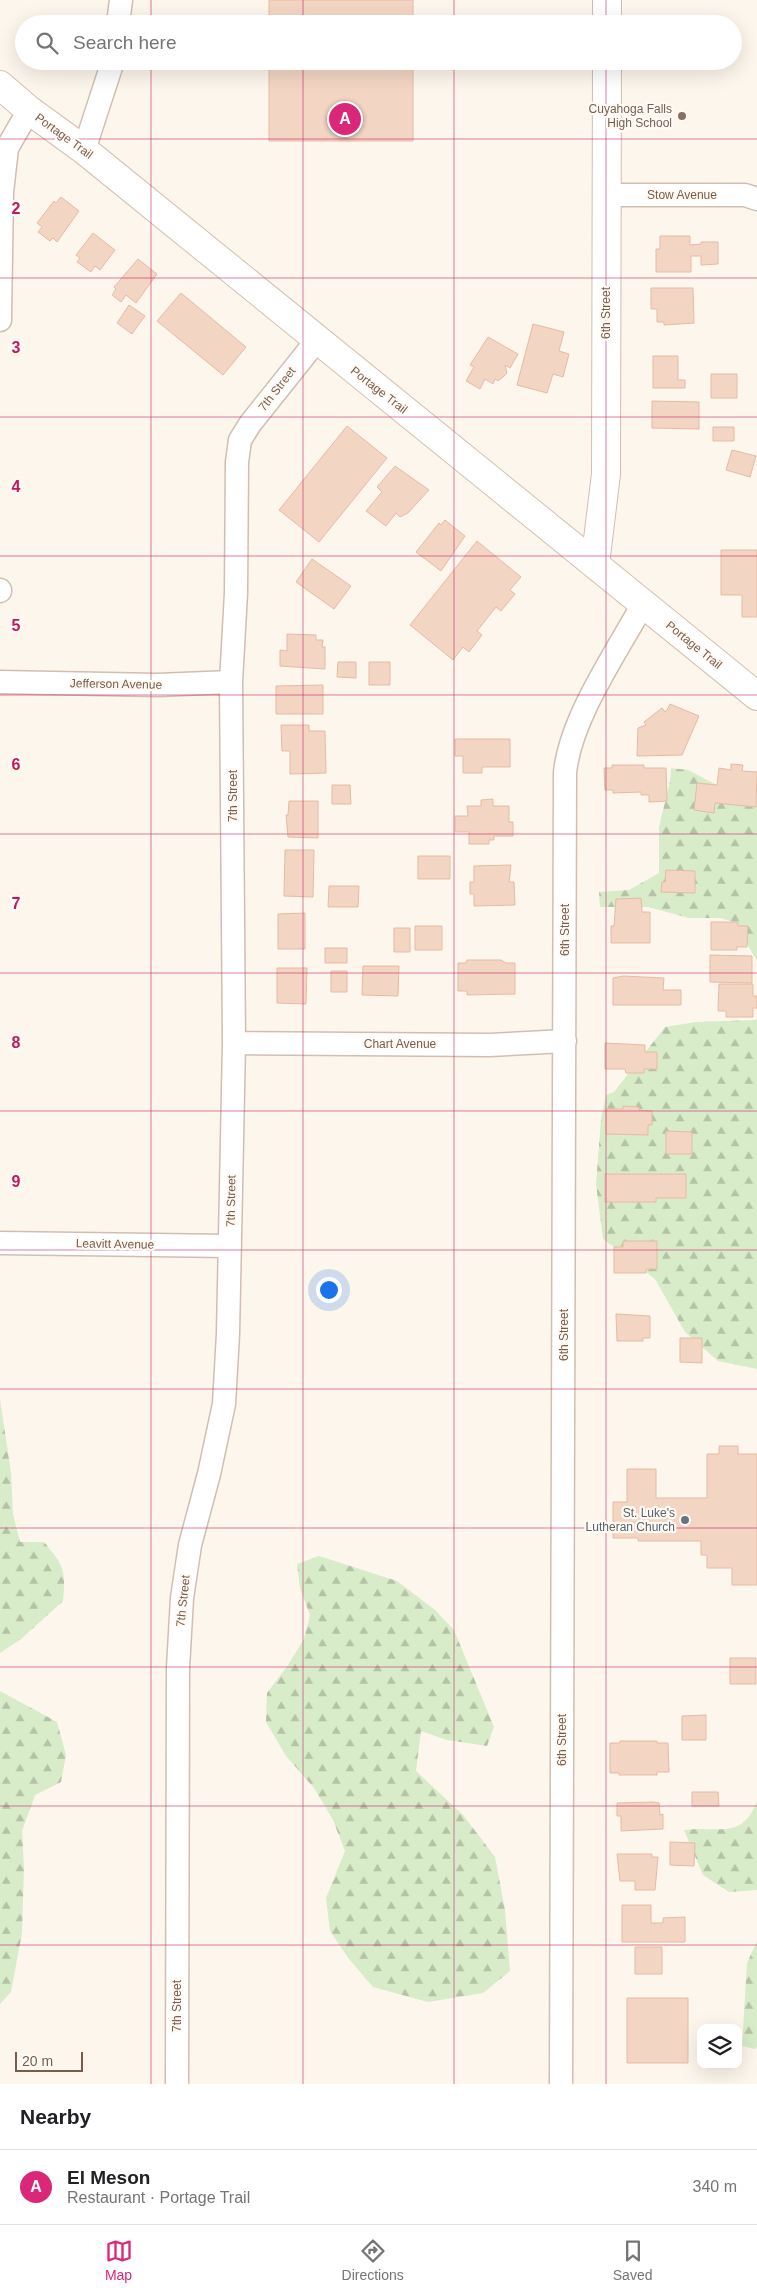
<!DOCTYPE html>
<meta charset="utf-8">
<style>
:root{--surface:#fff;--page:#f6f6f6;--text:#202124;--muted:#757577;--line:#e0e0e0;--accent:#db2777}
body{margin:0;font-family:Helvetica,sans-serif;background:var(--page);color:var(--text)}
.controls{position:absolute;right:15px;bottom:15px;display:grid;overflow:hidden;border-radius:10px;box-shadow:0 5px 20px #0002}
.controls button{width:45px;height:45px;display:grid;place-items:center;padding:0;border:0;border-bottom:1px solid var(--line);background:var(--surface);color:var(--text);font:25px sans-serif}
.scale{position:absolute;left:15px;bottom:12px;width:68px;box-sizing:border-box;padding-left:5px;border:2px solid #7a5c4d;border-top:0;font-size:14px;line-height:18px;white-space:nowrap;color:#7a5c4d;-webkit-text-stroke:4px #fffaf3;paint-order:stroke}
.you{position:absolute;left:328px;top:1289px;width:18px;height:18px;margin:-12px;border:4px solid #fff;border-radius:50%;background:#1a73e8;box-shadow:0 0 0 8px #1a73e833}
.badge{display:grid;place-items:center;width:32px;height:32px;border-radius:50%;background:var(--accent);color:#fff;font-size:16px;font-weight:700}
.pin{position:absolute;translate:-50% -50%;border:2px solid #fff;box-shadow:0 1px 5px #0006}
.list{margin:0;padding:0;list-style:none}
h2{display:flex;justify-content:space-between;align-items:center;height:65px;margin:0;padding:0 20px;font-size:21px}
h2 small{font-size:16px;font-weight:400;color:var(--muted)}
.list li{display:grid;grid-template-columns:32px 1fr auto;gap:15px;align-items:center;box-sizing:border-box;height:75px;padding:0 20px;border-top:1px solid var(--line)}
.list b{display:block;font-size:19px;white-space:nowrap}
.list p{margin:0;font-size:16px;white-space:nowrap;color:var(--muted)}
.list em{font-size:16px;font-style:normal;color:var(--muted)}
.icon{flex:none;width:28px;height:28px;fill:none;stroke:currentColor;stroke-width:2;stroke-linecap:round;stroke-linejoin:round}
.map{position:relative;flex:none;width:757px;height:2084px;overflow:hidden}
.search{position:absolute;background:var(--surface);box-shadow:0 5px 20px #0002;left:15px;right:15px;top:15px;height:55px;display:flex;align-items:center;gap:12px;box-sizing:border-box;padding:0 18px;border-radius:28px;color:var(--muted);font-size:19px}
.sheet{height:140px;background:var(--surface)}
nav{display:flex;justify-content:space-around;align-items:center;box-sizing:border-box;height:70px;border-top:1px solid var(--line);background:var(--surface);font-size:14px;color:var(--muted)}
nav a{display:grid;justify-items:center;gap:2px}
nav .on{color:var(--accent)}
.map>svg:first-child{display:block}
.forest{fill:url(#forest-firs)}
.building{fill:#f3d5c3;stroke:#e6bba3}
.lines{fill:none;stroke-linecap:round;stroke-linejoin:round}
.minor-casing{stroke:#d1beb0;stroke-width:25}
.tertiary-casing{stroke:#d1beb0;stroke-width:30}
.secondary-casing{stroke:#d6c0b0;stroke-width:30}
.minor{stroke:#fff;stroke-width:22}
.tertiary{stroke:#fff;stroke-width:28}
.secondary{stroke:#fff;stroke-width:28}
.grid{fill:none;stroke:#c2185b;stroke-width:1;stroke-opacity:0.55}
.education-dot{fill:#8d6e63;stroke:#fffaf3;stroke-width:2}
.worship-dot{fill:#6b7280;stroke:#fffaf3;stroke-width:2}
.labels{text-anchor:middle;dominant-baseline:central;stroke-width:4.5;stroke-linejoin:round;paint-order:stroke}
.education-label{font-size:12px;fill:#785e54;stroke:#fffaf3;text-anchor:end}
.street-label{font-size:12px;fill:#7a5c4d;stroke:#fffaf3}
.worship-label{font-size:12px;fill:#5b616d;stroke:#fffaf3;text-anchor:end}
.grid-label{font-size:16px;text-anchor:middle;font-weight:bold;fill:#c2185b;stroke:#fffaf3;stroke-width:4.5;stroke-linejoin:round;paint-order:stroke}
</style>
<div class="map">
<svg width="757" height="2084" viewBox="0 0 757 2084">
<defs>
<pattern id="forest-firs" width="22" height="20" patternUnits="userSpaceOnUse" patternTransform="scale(1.25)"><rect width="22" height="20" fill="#d8ecc9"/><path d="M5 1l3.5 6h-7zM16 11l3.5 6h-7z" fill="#b4c2a5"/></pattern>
</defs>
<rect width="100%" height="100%" fill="#fdf6ec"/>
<path class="forest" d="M671,768L688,770L757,806V961L734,922L720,918H689L648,907H600L599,892L629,890L659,873V827L670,781Z
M757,1020V1369L718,1361L685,1332L655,1279L603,1239L596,1184L601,1119L606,1095L614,1092L665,1027L696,1022Z
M0,1399L11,1473L13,1514L20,1542H44C64,1566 66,1570 63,1601L21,1639L0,1653Z
M319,1556L397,1581L435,1610L454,1630L494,1727L487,1746L447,1740L421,1731L416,1771L463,1815L495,1857L505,1910L510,1971L483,1993L428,2002L373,1987L349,1959L330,1931L326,1898L345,1851L333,1820L314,1788L286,1756L266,1722L267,1693L288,1665L304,1639L310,1615L300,1588L297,1564Z
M0,1691L57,1722L66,1755L61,1782L35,1795L22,1831L24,1868L22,1933L11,1992L0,2004Z
M757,1801V1890L729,1892L703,1875L684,1830C719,1825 742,1841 757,1801Z
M757,1941V2047L755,2049L742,2046L747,1963Z"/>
<path class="building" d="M269,0H413V24H269Z
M269,61H413V141H269Z
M61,197L79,211L57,242L53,238L50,241L38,232L42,227L37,223L54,201L56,203Z
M93,233L115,250L100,270L95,266L91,272L77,262L80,258L76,255Z
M660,236H690V245L701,244V242H718V264L701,265V256H691V272H656V249H660Z
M138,259L157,274L136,303L126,295L121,302L112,295L116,289L114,287Z
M651,288H693L694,323L664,325V322H657V309H651Z
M181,293L246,347L223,375L157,321Z
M129,305L145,316L132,334L117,323Z
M533,324L564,332L559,351L569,354L563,377L553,374L547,393L517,385Z
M488,337L518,354L510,368L505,365L507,373L503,377L498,381L495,379L493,384L485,379L480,389L466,381L474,367L470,365Z
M653,356H678V380H685V388H653Z
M711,374H737V398H711Z
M652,401L699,402V429L652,428Z
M347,426L387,458L319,542L279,510Z
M713,427H734V441H713Z
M732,450L756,456L750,477L726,470Z
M395,466L429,490L408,513L400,517L396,513L386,526L366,511L382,492L377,487Z
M445,520L465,536L441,571L416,552L439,523L441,525Z
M477,541L521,577L510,590L515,594L501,611L496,607L477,631L482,635L469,652L463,647L453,660L410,625Z
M721,550H757V617H742V595H721Z
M312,559L351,586L334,609L296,582Z
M287,634L316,635V640H323L322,647H325V669L280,666V650L287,651Z
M338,662H356V678L337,677Z
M369,662H390V685H369Z
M323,685V714H276V686Z
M670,704L699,716L682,755L637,756L638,728L646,725L644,722L662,708L665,712L667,710Z
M281,725H309V731H325L326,773L290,774V751H282Z
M455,739H510V767H482V773H463V756H455Z
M731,764L743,765L742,771L757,772L756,807L715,803L714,813L694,810L697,783L717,785L719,768L731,770Z
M612,765H644V768H666L667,801L649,802V795H641V792L613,793V790H605L604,768H612Z
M332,785H350L351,804H332Z
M493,799V806H509V822H513V836H494V840H489V844H469V832H455V816H468L467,806H481V800Z
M289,801H318V838L288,837L286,815H288Z
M285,850H314L313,897L284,896Z
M418,856H450V879H418Z
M511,865L509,882H514L515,905L474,906V894H470V882H474V866Z
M666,870L695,871V893L661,892L662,882H665Z
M329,886H359L358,907H328Z
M641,898L642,912H650V943H611V926H614L616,899Z
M305,913V949H278V914Z
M711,922H738V926H748L747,947H737V950H711Z
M415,926H442V950H415Z
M394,928H410V952H394Z
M325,948H347V963H325Z
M710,955L752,956V983L710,982Z
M467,960H501L506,963H515V994L467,995V991H458V963H466Z
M363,966H399L398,996L362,995Z
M277,968H307L306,1004L277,1003Z
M331,971H347V992H331Z
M623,976L664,978L663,990H681V1005H613V978Z
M719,984H753V996H757V1008H753V1017H726V1011H718Z
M605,1043L645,1045V1052H657V1069H644V1073H626L625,1069H605Z
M623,1106L639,1107V1110L652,1111V1125H648V1135L606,1134V1109H623Z
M666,1131L692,1132V1154H666Z
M605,1174H686V1198H656V1202H605Z
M623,1241H657V1269H646V1273H614V1247H623Z
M616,1314L650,1316V1338H643V1341H617Z
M680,1338H702V1363L680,1362Z
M719,1446H738V1454H757V1585H732V1568H707V1555H701V1541H638V1538H613V1502H627V1469H656V1498H707V1454H719Z
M730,1658H756V1684H730Z
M706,1715V1740H682V1716Z
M620,1741H657V1743H668L669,1772H657V1775H619V1773H610V1743H620Z
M692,1792H718L719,1806H692Z
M653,1802L659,1803L660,1815L663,1814V1829L621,1831V1816H617V1803Z
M670,1842L695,1843L694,1866L670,1865Z
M617,1854H652V1857H658L655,1890H635V1881H620Z
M622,1905H651V1923H663V1918L685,1917V1942H622Z
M635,1947H662V1974H635Z
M627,1998H688V2063H627Z"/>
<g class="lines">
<g class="minor-casing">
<path id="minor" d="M118,24L121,0
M84,150L113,61
M607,195H745L757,199
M0,320L2,192L7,148L29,110
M0,590V591
M0,682L158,685L231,682
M234,1043L489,1045L565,1041
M0,1243L230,1246
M177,2084L178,1668L182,1598L190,1545L209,1474L224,1404L228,1334L234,1043L231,682L236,593L237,462L240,440L250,424L317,340
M561,2084L565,773C570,719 616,653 643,604"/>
</g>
<g class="tertiary-casing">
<path id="tertiary" d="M607,24V0
M595,564L606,474L607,61"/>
</g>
<g class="secondary-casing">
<path id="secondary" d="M0,85L29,110L84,150L757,696"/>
</g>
<use href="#minor" class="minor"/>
<use href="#tertiary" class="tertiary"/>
<use href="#secondary" class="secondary"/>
</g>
<path class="grid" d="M151,0V24M303,0V24M454,0V24M606,0V24M151,61V2084M303,61V2084M454,61V2084M606,61V2084M0,139H757M0,278H757M0,417H757M0,556H757M0,695H757M0,834H757M0,973H757M0,1111H757M0,1250H757M0,1389H757M0,1528H757M0,1667H757M0,1806H757M0,1945H757"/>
<circle class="education-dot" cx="682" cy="116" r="5"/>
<circle class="worship-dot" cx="685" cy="1520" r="5"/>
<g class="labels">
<g class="education-label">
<text x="672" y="109">Cuyahoga Falls<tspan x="672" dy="14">High School</tspan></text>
</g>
<g class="street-label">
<text transform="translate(64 136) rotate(36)">Portage Trail</text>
<text x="682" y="195">Stow Avenue</text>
<text transform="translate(606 313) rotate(-90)">6th Street</text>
<text transform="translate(277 389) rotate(-52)">7th Street</text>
<text transform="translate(379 390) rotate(38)">Portage Trail</text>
<text transform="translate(694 645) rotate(39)">Portage Trail</text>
<text transform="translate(116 684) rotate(1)">Jefferson Avenue</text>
<text transform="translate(233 796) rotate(-90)">7th Street</text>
<text transform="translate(565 930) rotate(-90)">6th Street</text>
<text x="400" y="1044">Chart Avenue</text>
<text transform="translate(231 1201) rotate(-89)">7th Street</text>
<text transform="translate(115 1244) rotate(1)">Leavitt Avenue</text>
<text transform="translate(564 1335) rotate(-90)">6th Street</text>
<text transform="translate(183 1601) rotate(-84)">7th Street</text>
<text transform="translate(562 1740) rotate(-90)">6th Street</text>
<text transform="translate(177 2006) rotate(-90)">7th Street</text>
</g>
<g class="worship-label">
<text x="675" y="1513">St. Luke's<tspan x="675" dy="14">Lutheran Church</tspan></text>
</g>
</g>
<g class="grid-label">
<text x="16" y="214">2</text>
<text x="16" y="353">3</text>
<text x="16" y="492">4</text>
<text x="16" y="631">5</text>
<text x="16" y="770">6</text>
<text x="16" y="909">7</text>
<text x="16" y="1048">8</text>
<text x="16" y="1187">9</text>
</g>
</svg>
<div class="controls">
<button><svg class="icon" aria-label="layers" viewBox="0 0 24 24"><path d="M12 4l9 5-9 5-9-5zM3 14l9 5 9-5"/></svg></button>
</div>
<div class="scale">20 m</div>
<div class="you"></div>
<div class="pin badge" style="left:345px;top:119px">A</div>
<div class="search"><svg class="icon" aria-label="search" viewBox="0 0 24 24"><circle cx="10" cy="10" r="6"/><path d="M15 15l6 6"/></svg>Search here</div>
</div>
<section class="sheet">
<h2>Nearby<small></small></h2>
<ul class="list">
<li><span class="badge">A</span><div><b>El Meson</b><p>Restaurant · Portage Trail</p></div><em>340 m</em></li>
</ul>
</section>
<nav>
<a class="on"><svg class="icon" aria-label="map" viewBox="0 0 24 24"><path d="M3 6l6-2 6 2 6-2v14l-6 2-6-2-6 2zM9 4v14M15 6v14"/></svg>Map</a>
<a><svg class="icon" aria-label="directions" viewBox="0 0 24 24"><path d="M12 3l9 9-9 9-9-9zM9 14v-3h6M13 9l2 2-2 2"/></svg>Directions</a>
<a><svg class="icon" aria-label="saved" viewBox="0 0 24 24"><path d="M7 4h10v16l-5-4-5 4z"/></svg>Saved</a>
</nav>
